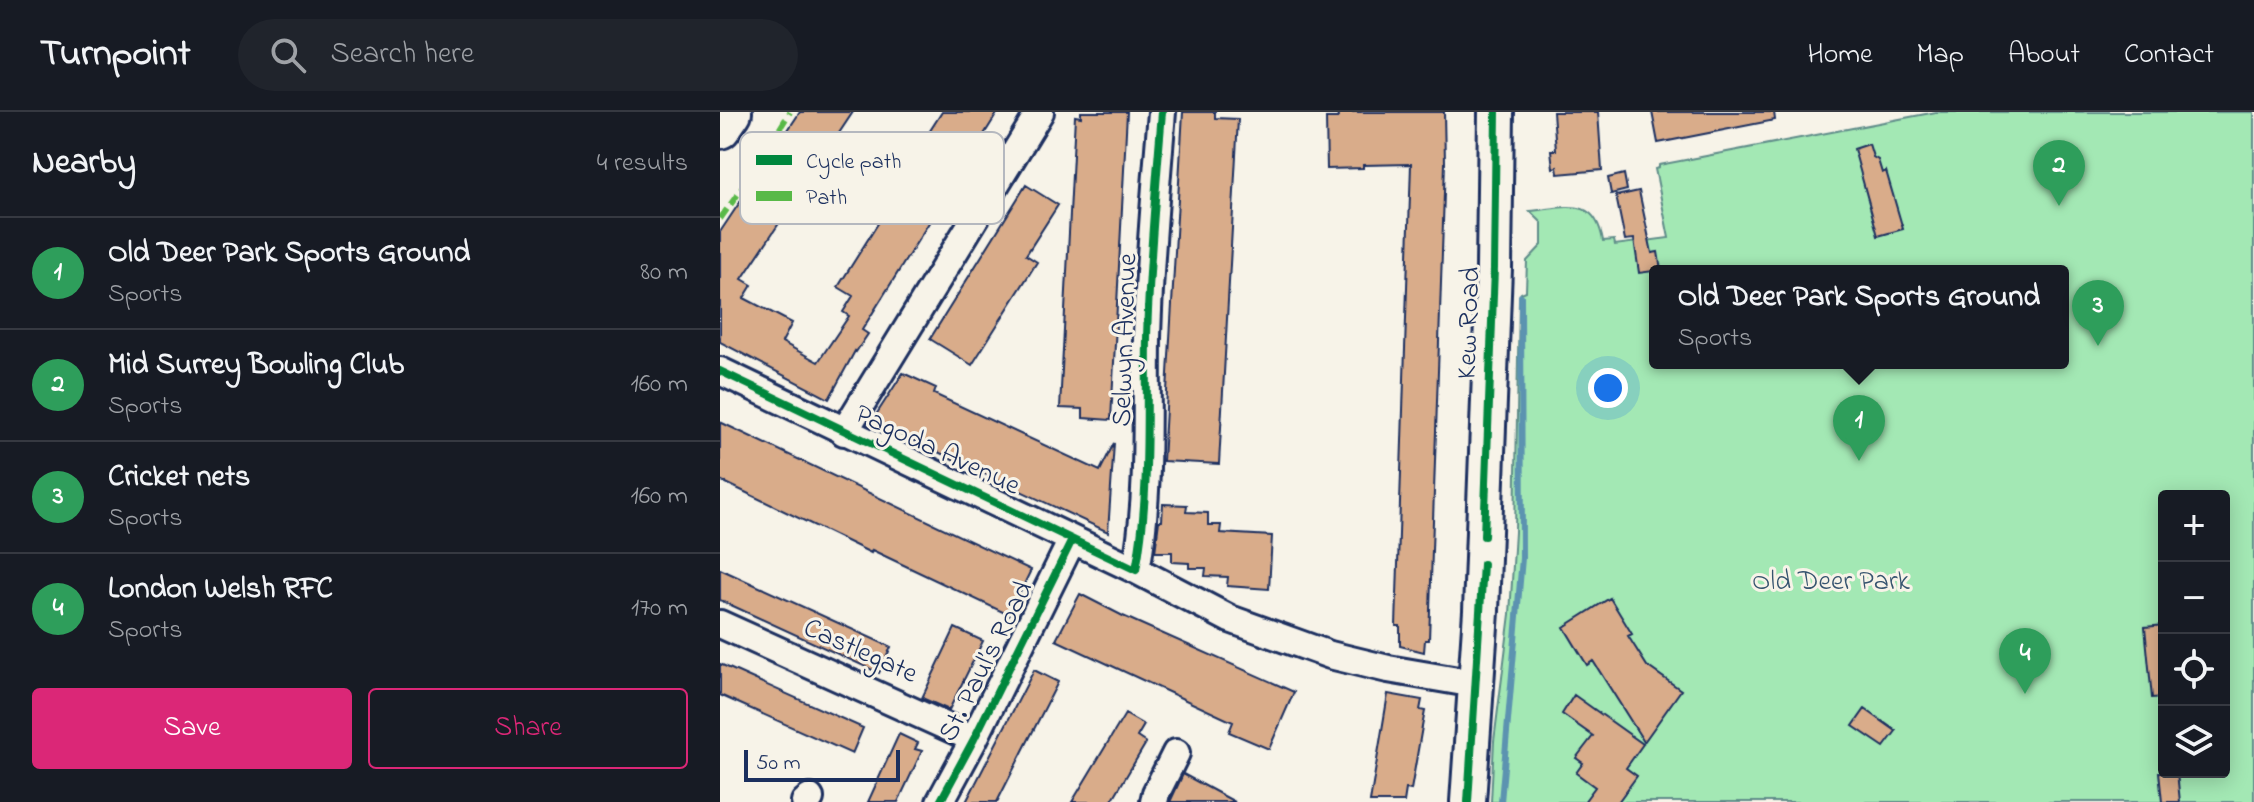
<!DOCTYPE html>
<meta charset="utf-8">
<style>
:root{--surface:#171b24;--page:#20242c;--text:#f1f3f6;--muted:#9ea1a6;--line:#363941;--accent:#db2777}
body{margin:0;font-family:"Indie Flower",sans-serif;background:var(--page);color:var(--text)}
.controls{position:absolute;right:24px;bottom:24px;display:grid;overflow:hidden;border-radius:8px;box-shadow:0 4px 20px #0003}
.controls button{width:72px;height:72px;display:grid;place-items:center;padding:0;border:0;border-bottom:2px solid var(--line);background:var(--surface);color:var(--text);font:40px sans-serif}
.scale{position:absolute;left:24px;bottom:20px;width:156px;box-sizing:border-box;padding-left:8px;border:4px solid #1b2f5e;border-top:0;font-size:22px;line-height:28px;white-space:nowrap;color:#1b2f5e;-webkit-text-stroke:6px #f7f3e8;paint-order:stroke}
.you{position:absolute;left:888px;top:276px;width:28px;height:28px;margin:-20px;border:6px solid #fff;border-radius:50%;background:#1a73e8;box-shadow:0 0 0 12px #1a73e833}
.badge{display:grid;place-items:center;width:52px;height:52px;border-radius:50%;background:var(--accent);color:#fff;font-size:26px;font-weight:700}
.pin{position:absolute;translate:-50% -66px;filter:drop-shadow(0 2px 4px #0008)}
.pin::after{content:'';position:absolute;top:42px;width:28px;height:24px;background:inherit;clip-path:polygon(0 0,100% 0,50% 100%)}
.popup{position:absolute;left:929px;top:153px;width:420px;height:104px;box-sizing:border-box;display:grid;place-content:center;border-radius:8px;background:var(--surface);filter:drop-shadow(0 2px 6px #0005);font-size:26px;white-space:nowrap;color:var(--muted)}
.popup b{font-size:30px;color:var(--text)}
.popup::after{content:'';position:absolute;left:50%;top:100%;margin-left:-16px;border:16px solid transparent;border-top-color:var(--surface)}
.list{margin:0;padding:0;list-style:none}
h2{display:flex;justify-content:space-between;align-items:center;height:104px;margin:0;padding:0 32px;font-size:34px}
h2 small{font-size:26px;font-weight:400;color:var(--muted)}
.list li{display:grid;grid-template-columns:52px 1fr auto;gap:24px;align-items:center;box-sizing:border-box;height:112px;padding:0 32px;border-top:2px solid var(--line)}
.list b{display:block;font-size:30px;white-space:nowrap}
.list p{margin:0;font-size:26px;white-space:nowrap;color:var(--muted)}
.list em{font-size:26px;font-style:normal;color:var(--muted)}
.actions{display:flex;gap:16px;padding:24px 32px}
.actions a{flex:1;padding:18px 0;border:2px solid var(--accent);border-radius:8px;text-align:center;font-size:28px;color:var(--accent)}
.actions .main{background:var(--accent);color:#fff}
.icon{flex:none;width:44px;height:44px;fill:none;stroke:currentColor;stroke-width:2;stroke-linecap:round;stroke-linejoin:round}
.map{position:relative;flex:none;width:1534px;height:690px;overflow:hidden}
header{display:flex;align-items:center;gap:48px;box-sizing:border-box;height:112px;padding:0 40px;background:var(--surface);border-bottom:2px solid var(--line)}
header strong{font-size:38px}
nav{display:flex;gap:44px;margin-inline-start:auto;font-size:28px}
.search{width:560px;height:72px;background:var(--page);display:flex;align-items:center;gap:20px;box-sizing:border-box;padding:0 28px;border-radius:44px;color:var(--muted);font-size:30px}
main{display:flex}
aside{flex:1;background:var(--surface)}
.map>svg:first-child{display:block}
.green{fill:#a3e8b4;stroke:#5f8c89;stroke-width:2;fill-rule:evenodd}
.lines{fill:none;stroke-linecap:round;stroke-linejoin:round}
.stream{stroke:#5c93b0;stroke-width:6}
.building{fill:#d9ac8a;stroke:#1b2f5e;stroke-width:2}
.minor-casing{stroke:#1b2f5e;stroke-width:32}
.major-casing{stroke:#1b2f5e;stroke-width:40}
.highway-casing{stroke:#1b2f5e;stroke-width:46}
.minor{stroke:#f7f3e8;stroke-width:26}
.major{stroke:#f7f3e8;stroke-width:34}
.highway{stroke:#f7f3e8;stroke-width:40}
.quiet{stroke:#58b947;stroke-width:6;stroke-dasharray:12 6;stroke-linecap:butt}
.cycleway-casing{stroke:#f7f3e8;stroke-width:13}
.cycleway{stroke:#00873e;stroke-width:8}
.labels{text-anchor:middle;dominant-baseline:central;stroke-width:6;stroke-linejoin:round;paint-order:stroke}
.street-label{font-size:28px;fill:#1b2f5e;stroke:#f7f3e8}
.park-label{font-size:28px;fill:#36546f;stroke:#f7f3e8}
.key{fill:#f7f3e8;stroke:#b5b8bf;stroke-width:2}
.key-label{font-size:22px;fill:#1b2f5e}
</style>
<header>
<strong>Turnpoint</strong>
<div class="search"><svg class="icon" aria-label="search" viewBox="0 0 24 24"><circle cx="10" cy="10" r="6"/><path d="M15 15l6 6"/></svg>Search here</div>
<nav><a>Home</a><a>Map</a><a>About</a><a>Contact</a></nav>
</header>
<main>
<aside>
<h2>Nearby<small>4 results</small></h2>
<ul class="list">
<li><span class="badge" style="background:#2e9e5b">1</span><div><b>Old Deer Park Sports Ground</b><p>Sports</p></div><em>80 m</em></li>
<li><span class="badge" style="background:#2e9e5b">2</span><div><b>Mid Surrey Bowling Club</b><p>Sports</p></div><em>160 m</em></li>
<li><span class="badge" style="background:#2e9e5b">3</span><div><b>Cricket nets</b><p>Sports</p></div><em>160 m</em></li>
<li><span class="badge" style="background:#2e9e5b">4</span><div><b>London Welsh RFC</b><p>Sports</p></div><em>170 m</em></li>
</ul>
<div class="actions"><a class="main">Save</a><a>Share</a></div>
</aside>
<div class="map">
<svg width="1534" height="690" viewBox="0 0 1534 690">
<rect width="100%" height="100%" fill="#f7f3e8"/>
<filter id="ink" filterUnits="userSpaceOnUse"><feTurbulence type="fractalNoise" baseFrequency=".0125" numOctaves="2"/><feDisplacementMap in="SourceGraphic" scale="16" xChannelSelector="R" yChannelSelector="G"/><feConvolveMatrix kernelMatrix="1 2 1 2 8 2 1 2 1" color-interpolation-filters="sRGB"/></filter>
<g filter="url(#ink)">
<path class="green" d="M1216,0H1534V690H771L774,629L790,502L795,420L799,187L801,181L806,179L807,149L822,133V111L810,99C846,96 875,83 883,129L894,128L895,133L949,126L935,57L939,56V53ZM935,159H1343V251H935ZM1444,384H1504V660H1444Z"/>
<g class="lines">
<path class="stream" d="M781,690L802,446L801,184"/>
</g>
<path class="building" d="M80,0H133L22,167L32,173L24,186L72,211L62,230L98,250L129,204L123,200L133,184L118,175L179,78L174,75L222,0H278L142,218L148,222L136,240L135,239L109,287L0,230V120Z
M361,0H407L391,308L363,306V297L340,296L355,4L361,5Z
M463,0H495V6L518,7L499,352L443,349Z
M617,0H724L725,51L709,528H705L704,540L680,534V514H676L691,52L643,53V56L607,57L606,6H618Z
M833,0H878L882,58L838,62L837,55L833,56L831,38H836Z
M932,0H1054L1055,8L938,31Z
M1149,32L1153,45L1158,48L1162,61L1166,59L1183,117L1158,124L1134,37Z
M904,62L907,78L891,82L888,66Z
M306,73L338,93L306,143L317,150L252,253L210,227Z
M919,79L932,141L938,140L941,158L919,161L914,127L905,128L896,84Z
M183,261L216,276L214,282L380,359L394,331L388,420L152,309Z
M0,310L311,458L289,503L152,438L151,441L0,368Z
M443,392L467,393L466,400L488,401V413H501L500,421L552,424L549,477L507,474L508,465L485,464L486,456H469V451L452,450V440H435L439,409H442Z
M0,457L171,535L159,561L0,488Z
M360,482L403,504L574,580L549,637L509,620L513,610L336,528Z
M890,486L912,522L908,524L927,554L961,578L924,630L873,549L867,553L844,515Z
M1444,513V585L1432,586L1425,515Z
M235,516L263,529L229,598L202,586Z
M0,552L143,616L132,642L0,583Z
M314,558L338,570L312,621L277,690H246Z
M668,582L702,588L700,598L705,599L702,615L691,678L686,677L684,690H650Z
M854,583L923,632L906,656L917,664L898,690H864L875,675L856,661L863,651L856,646L873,624L842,602Z
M1145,597L1176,619L1164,635L1133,614Z
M405,602L424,613L417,625L426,631L391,690H352Z
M179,622L198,631L195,637L202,639L178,690H148Z
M1439,660H1457L1460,690H1442Z
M463,662L487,675L515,690H450Z"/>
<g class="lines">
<g class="minor-casing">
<path id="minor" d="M0,259L416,458L510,507L610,543L668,557L738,569L755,566
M124,320L320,0
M416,458C430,384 426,302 427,226C429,150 436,75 442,0
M0,512L254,627
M85,690L90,686
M220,690L254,627L352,428
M434,690L436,681L456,641"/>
</g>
<g class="major-casing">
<path id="major" d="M748,690L761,499L774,156L776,0"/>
</g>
<g class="highway-casing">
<path id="highway" d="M0,16L11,0"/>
</g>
<use href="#minor" class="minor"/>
<use href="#major" class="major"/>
<use href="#highway" class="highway"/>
<path class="quiet" d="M0,107L28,68L70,0"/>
<g class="cycleway-casing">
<path id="cycleway" d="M0,259L416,458C430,384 426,302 427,226C429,150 436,75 442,0
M764,424L774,156L776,0
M220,690L254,627L352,428
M748,690L763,452"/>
</g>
<use href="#cycleway" class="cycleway"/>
</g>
</g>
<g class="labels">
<g class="street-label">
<text transform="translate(750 211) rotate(-88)">Kew Road</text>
<text transform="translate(406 228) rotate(-88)">Selwyn Avenue</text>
<text transform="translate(217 339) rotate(25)">Pagoda Avenue</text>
<text transform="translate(140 540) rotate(24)">Castlegate</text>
<text transform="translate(267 550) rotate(-63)">St. Paul’s Road</text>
</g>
<g class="park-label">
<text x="1111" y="470">Old Deer Park</text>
</g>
</g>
<rect x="20" y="20" width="264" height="92" rx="12" class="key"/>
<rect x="36" y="43" width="36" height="10" fill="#00873e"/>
<rect x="36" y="79" width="36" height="10" fill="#58b947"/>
<g class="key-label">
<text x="86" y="56">Cycle path</text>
<text x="86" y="92">Path</text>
</g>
</svg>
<div class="controls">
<button>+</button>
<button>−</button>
<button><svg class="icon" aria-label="locate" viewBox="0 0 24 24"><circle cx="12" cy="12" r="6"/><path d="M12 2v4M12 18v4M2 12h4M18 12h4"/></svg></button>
<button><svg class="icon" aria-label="layers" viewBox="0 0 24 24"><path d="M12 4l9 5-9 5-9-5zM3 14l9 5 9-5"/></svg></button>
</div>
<div class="scale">50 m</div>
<div class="you"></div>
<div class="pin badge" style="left:1139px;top:349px;background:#2e9e5b">1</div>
<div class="popup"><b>Old Deer Park Sports Ground</b>Sports</div>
<div class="pin badge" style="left:1339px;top:94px;background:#2e9e5b">2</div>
<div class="pin badge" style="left:1378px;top:234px;background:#2e9e5b">3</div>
<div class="pin badge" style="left:1305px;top:582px;background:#2e9e5b">4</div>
</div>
</main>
